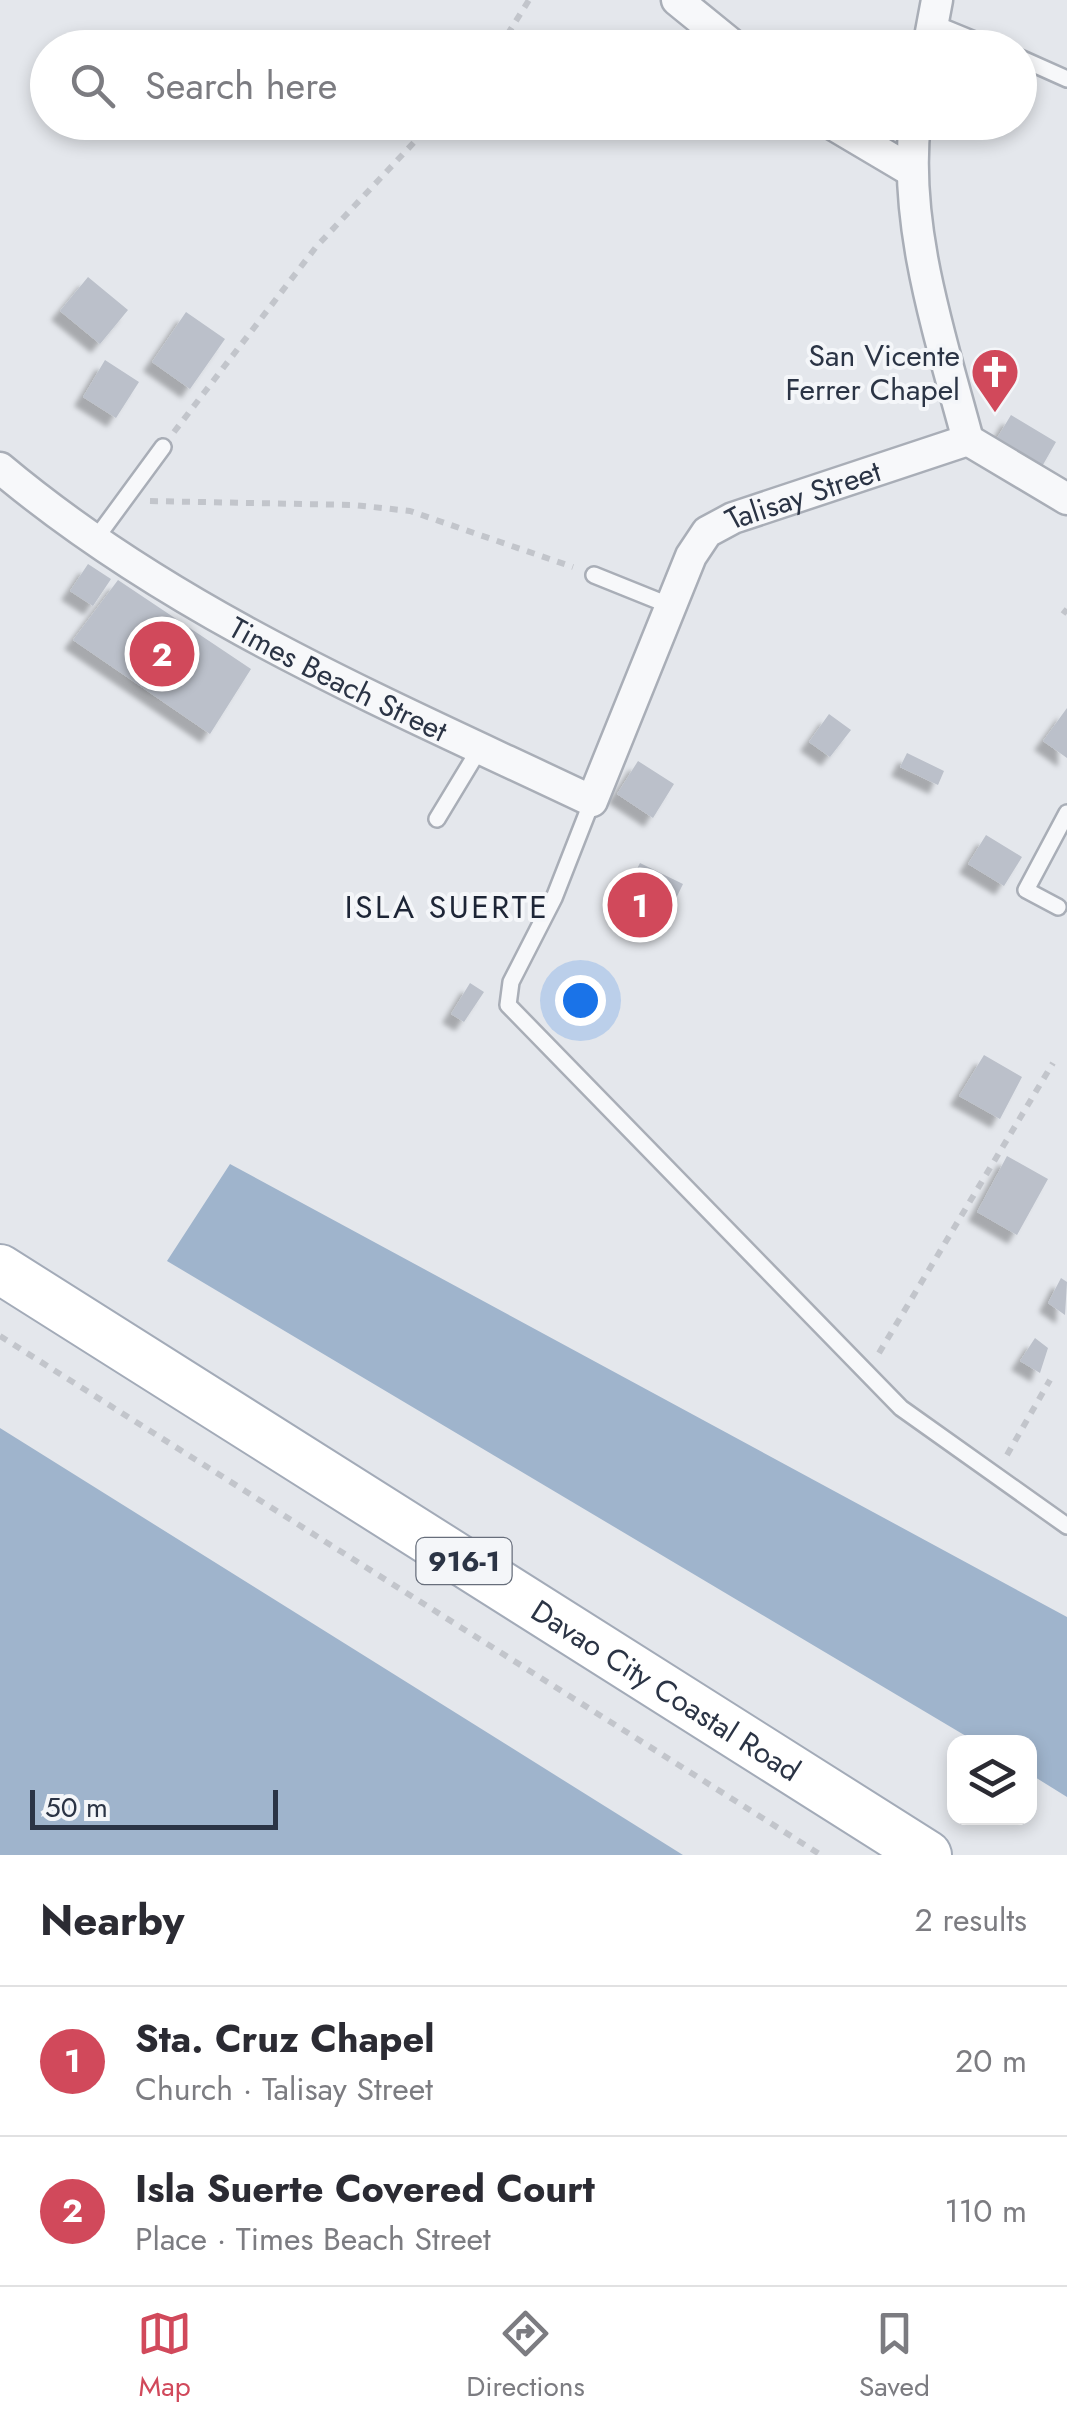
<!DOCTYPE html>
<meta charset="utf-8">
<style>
:root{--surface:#fff;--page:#f7f7f7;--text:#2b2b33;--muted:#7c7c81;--line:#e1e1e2;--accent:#d1495b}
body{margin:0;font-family:Jost,sans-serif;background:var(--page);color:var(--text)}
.controls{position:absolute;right:30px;bottom:30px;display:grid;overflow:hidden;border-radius:20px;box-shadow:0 5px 15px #0003}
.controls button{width:90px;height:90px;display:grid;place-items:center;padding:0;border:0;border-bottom:2px solid var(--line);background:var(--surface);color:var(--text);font:50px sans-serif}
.scale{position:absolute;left:30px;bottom:25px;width:248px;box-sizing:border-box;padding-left:10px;border:5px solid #2b3445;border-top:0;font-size:28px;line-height:35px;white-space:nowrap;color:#2b3445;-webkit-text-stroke:8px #f4f6f9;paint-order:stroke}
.you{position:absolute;left:580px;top:1000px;width:35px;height:35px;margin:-25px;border:8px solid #fff;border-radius:50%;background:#1a73e8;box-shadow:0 0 0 15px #1a73e833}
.badge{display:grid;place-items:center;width:65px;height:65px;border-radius:50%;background:var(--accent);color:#fff;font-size:32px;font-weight:700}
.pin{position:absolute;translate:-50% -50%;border:5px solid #fff;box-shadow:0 2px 10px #0006}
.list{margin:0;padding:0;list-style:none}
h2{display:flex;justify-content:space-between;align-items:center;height:130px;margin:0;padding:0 40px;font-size:42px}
h2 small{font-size:32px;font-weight:400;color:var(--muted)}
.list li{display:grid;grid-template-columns:65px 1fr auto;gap:30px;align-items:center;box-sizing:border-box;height:150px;padding:0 40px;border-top:2px solid var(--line)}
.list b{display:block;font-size:38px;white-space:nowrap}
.list p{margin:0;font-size:32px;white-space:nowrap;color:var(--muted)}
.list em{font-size:32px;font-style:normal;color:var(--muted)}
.icon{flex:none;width:55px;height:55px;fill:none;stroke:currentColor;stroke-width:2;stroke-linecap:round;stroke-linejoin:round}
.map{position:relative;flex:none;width:1067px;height:1855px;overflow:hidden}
.search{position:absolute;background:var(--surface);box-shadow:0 5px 15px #0003;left:30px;right:30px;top:30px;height:110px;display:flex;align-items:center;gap:25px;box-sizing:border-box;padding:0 35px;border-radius:55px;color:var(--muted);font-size:38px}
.sheet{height:430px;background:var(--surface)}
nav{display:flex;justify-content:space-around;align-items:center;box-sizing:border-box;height:140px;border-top:2px solid var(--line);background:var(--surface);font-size:28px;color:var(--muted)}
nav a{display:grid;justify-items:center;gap:5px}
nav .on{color:var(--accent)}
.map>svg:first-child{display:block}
.water{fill:#9fb4cc}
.building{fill:#bbc0ca;filter:url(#shadow)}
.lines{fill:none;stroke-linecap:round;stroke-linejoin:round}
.lane-casing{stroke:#a9aeb7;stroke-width:20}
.street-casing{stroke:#a9aeb7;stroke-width:35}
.primary-casing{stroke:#a3abb8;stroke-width:52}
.path{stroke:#c2c5cb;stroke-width:6;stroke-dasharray:8 8;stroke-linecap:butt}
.lane{stroke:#f7f8fa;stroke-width:15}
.street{stroke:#f7f8fa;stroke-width:30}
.primary{stroke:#fff;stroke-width:48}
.labels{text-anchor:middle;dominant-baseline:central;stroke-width:8;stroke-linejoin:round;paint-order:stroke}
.shield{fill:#f4f6f9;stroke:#676e7b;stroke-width:2.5}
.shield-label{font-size:28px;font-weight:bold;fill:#2b3445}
.poi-label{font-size:30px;fill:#2b3445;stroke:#f4f6f9;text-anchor:end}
.street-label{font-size:30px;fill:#2b3445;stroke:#f4f6f9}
.neighbourhood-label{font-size:32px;letter-spacing:2.5px;fill:#1d2536;stroke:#f4f6f9}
</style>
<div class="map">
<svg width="1067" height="1855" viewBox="0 0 1067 1855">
<defs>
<filter id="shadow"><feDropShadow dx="-9" dy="9" stdDeviation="2.5" flood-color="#0004"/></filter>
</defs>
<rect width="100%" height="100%" fill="#e4e7ec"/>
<path class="water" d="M230,1164L1067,1617V1797L1030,1774V1742H976L167,1261Z
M0,1428L683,1855H0Z"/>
<path class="building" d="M88,277L128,310L100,344L60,311Z
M186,312L225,339L190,389L152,362Z
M105,360L139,382L116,418L83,397Z
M1011,415L1056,442L1040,470L994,443Z
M88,564L111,579L93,606L70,591Z
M118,580L251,669L210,734L73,640Z
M1067,708V758L1043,741Z
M829,714L851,730L830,757L809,742Z
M907,753L944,771L938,785L900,767Z
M638,761L674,784L653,818L617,794Z
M986,835L1022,857L1004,886L968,864Z
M640,863L683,884L665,921L621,900Z
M470,983L484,992L464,1022L451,1014Z
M984,1055L1022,1077L1000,1119L959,1096Z
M1007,1156L1048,1179L1017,1235L977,1212Z
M1061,1278L1067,1282L1065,1315L1048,1303Z
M1035,1338L1048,1348L1040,1373L1020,1361Z"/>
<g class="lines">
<g class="lane-casing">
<path id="lane" d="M933,23L994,48
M1020,58L1067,79
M94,541L163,447
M594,575L671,606
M592,801L554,898L511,982L508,1005L901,1408L1067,1526
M437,819L480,748
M1058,907L1026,890L1067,813"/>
</g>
<g class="street-casing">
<g id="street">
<path d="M677,0L736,48"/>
<path d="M928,48L937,0"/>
<path d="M829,122L910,170"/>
<path d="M915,122C903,227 941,339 968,440"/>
<path d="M968,440L1067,499"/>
<path id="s1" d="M0,468C175,615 388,704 592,801L691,556L707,532L733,518L968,440"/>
</g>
</g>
<g class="primary-casing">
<g id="primary">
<path id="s2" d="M0,1269L927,1855"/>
</g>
</g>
<path class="path" d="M499,48L529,0
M174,432L316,247L433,122
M150,501L354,505L410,511L573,567
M1063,614L1067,609
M0,1336L821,1855
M879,1353L1053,1063
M1007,1455L1050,1380"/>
<use href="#lane" class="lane"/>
<use href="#street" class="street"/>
<use href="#primary" class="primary"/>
</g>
<defs>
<g id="church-pin" transform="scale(2.5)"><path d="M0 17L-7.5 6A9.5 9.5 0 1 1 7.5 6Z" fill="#d1495b" stroke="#f4f6f9"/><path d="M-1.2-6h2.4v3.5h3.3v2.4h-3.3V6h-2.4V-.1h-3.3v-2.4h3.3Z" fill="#fff"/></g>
</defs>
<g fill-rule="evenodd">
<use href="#church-pin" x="995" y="372"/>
</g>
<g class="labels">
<rect class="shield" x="416.5" y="1538" width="95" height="46" rx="8"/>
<g class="shield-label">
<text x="464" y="1561">916-1</text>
</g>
<g class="poi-label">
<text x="960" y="355">San Vicente<tspan x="960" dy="34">Ferrer Chapel</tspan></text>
</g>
<g class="street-label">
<text stroke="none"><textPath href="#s1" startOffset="1078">Talisay Street</textPath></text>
<text stroke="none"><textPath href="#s1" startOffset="400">Times Beach Street</textPath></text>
<text stroke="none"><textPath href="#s2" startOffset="788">Davao City Coastal Road</textPath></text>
</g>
<g class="neighbourhood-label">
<text x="447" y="907">ISLA SUERTE</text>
</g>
</g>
</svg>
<div class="controls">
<button><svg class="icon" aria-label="layers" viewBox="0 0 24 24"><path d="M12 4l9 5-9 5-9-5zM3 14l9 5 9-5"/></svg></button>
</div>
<div class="scale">50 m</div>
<div class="you"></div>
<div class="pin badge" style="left:640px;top:905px">1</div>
<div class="pin badge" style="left:162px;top:654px">2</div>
<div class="search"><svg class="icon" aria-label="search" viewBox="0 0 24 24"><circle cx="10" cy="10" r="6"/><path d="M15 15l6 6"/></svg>Search here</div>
</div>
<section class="sheet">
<h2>Nearby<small>2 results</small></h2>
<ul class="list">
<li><span class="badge">1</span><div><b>Sta. Cruz Chapel</b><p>Church · Talisay Street</p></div><em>20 m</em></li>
<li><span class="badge">2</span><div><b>Isla Suerte Covered Court</b><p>Place · Times Beach Street</p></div><em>110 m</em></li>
</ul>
</section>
<nav>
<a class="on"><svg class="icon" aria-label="map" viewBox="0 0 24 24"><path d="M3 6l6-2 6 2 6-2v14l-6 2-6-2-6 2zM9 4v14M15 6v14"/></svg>Map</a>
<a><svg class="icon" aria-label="directions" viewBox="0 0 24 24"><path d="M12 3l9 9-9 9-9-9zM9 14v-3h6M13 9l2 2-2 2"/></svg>Directions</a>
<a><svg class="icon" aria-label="saved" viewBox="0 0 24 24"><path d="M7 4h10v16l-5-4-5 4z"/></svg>Saved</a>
</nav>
